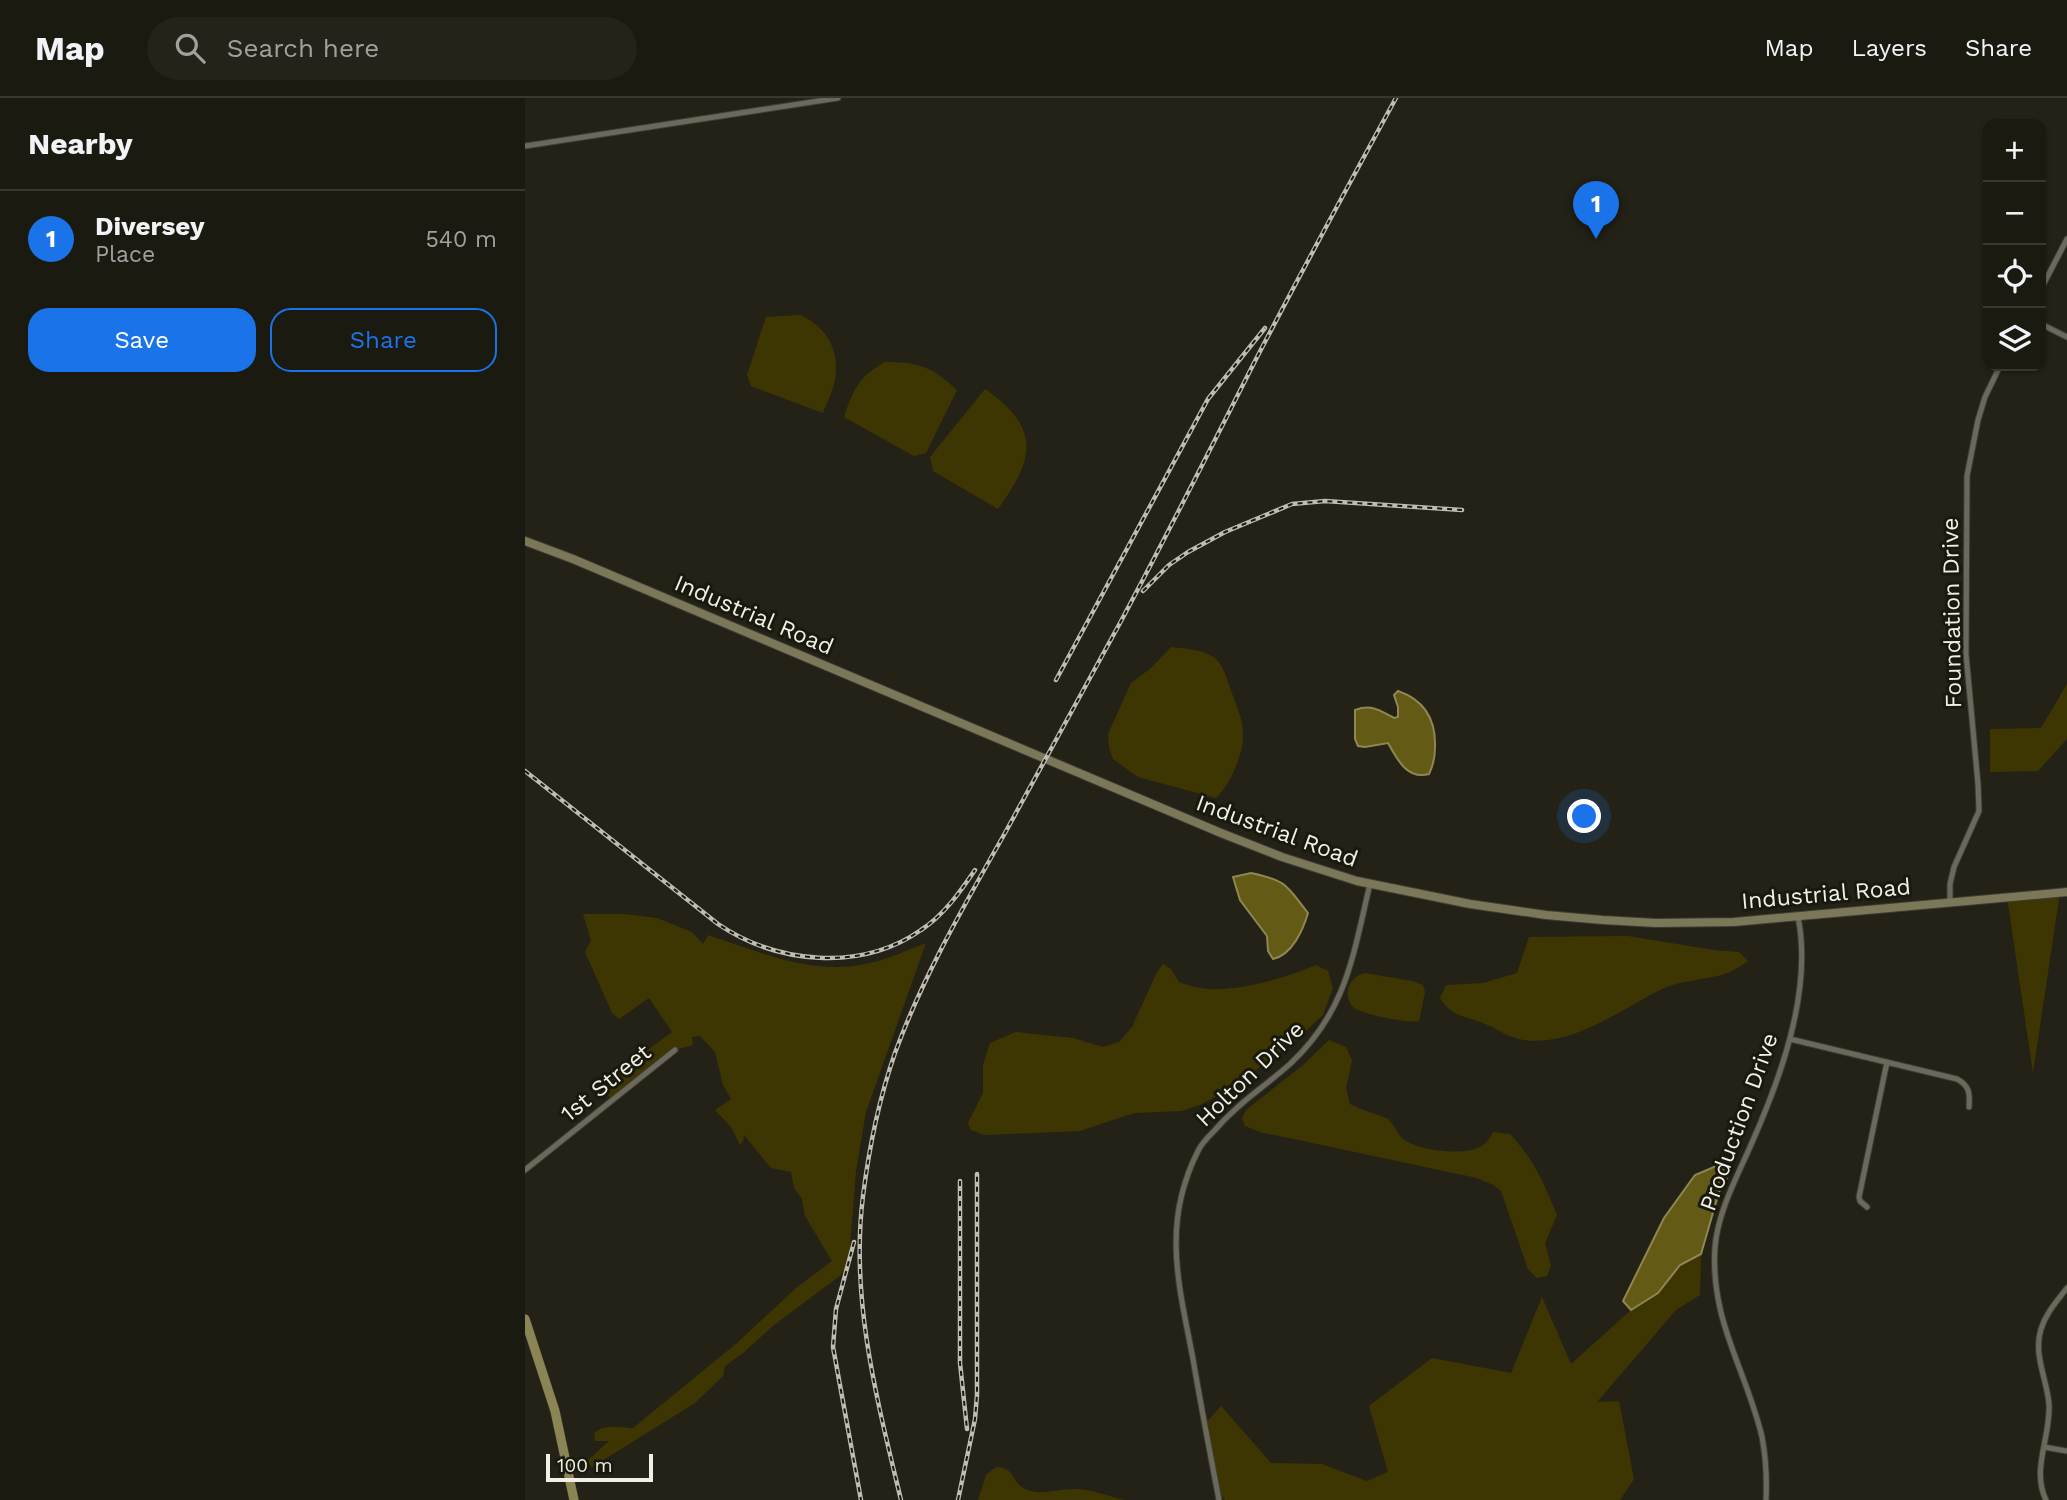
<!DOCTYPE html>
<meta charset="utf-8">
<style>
:root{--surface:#1b1a10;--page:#242319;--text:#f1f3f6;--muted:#a0a19f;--line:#393830;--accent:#1a73e8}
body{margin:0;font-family:"Work Sans",sans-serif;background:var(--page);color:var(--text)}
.controls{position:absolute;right:21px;top:21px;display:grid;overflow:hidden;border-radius:14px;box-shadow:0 2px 5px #0004}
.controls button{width:63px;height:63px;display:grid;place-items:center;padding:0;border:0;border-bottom:2px solid var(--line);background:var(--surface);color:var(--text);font:35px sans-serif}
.scale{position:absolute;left:21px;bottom:18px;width:107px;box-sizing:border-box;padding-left:7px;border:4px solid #f1f0e8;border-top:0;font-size:19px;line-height:24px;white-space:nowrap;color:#f1f0e8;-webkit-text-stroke:5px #1a190d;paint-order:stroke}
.you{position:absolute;left:1060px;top:719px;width:24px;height:24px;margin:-18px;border:5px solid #fff;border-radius:50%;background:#1a73e8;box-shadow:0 0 0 10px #1a73e833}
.badge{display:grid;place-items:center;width:46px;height:46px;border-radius:50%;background:var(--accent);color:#fff;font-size:23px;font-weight:700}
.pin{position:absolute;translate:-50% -58px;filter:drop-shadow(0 2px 4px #0008)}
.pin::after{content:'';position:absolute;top:37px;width:24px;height:21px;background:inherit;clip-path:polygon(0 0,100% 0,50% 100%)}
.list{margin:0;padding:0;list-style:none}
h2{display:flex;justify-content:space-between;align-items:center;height:91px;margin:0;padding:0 28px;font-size:30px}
h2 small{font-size:23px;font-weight:400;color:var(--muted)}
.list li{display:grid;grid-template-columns:46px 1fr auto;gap:21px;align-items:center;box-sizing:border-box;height:98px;padding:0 28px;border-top:2px solid var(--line)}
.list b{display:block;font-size:26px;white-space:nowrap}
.list p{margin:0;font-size:23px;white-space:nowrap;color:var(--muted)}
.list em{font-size:23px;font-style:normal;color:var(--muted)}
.actions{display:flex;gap:14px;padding:21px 28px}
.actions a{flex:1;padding:16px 0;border:2px solid var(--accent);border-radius:21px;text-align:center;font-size:24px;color:var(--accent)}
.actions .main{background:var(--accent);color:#fff}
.icon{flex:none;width:38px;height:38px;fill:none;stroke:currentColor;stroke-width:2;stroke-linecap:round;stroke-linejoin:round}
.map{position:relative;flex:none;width:1542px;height:1402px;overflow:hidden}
header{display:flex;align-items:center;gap:42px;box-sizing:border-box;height:98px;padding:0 35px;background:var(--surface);border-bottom:2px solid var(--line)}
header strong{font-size:33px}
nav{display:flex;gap:38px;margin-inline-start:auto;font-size:24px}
.search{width:490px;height:63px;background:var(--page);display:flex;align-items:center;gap:18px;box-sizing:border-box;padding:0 24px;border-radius:38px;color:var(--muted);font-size:26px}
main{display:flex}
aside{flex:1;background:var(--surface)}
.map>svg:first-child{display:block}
.green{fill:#3e3602}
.water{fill:#635a15;stroke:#8e8754;stroke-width:2}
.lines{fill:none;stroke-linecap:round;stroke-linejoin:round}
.street-casing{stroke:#3f3d35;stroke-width:7}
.secondary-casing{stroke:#3f3d35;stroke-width:10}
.primary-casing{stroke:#3f3d35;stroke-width:10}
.street{stroke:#6b695c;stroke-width:5}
.secondary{stroke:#7b7759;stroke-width:8}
.primary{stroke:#8b8556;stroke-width:9}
.rail-casing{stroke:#bebcb3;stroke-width:4.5}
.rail{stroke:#1a190d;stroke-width:2;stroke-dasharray:5;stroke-linecap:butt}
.labels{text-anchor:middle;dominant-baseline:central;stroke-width:6;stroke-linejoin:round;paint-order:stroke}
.street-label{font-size:23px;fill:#f1f0e8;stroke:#1a190d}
</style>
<header>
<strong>Map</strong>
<div class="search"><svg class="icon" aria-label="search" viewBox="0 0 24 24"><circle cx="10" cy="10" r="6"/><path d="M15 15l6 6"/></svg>Search here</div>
<nav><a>Map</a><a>Layers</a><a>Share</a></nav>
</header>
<main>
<aside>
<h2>Nearby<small></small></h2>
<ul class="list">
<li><span class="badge">1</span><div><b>Diversey</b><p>Place</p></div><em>540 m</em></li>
</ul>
<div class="actions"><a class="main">Save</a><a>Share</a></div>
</aside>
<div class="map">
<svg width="1542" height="1402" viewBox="0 0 1542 1402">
<rect width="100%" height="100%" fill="#242216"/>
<path class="green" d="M275,217C302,229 315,252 310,282C308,293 302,304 298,315L226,288L222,277L241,219Z
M360,264C393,264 408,269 432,292L401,355L389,358L319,319C328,292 334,278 360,264Z
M460,291C516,330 510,360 473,411L408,373L405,359Z
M646,549C660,551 682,551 693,563C699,570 703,584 706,593C712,608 719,624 718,641C717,659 704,688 691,700L613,679L588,661L584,649L583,636L606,585L626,570Z
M1542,586V641L1513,673L1465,674V631L1516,630Z
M1535,794L1508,975L1482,799Z
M58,816H99L132,820L167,834L178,846L183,837C235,854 289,879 345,865C364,861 383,852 401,845L341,1014L331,1073L324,1161L316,1177L249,1227L218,1255L200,1268L198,1278L170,1305L67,1369L61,1364L84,1343H70L69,1335C79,1326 95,1329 108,1330L212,1245L271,1190L307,1163L280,1118L277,1101L269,1090L266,1074L246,1070L219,1037L218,1043L215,1047L206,1029L190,1012L206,1001L198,987L190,954L175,938L167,939L168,947L150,952L88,1002L82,997L84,981L147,934L124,900L94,921L87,915L60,854L66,842Z
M1103,838L1189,852L1214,854L1223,863C1216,868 1208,873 1200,876C1180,882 1156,882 1137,891C1096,911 1048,949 999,942C984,940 973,931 960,926C940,917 929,921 915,900L921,887L958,885L992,875L1004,839Z
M638,866L646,871L654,884C660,886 668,889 675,890C707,896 761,880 791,867L803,873L808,890L798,917L770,943L708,989L677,1006L657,1013L609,1015L555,1033L459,1037L446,1032L443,1025L458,995V967L465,945L491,934L548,940L578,949L594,944L607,929L632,874Z
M840,875L887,883L898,887L900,894L894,923C882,925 846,918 833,912C817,905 820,879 840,875Z
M804,942L821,949L827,962L821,990L825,1006C836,1012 849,1015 861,1020C869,1024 871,1035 878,1041C894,1053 936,1057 953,1050C960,1047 965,1041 968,1034L985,1036C1010,1063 1018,1083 1032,1117L1020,1145L1026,1167L1022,1178L1012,1180L1003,1171L976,1093L968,1087L952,1080L735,1034L720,1028L717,1020L721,1012L778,967Z
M1176,1156L1175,1197L1151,1212L1072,1304L1094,1303L1109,1381L1095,1402H700L692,1391L680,1326L696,1308L746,1365L797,1366L842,1383L863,1374L844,1308L907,1260L986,1275L1017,1199L1046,1266L1106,1212L1133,1195L1155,1167Z
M471,1369C493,1370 484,1385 503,1392C517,1398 536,1390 551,1391C567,1392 584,1398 599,1402H453L461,1377Z"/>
<path class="water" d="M873,593C899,602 911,621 910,649C910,659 909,666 904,676C882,682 872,661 863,645L840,649L833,648L830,641V612C847,606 854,612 869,620L873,619V609L869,597Z
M726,775C763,783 761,787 783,815C778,832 767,857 748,861L743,853L742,838L715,802L708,779Z
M1196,1066L1202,1080L1194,1094L1176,1156L1155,1167L1133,1195L1106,1212L1098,1203L1139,1120L1170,1077Z"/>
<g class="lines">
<g class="street-casing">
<path id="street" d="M0,48L313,0
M1516,191L1542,141
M1516,226L1542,239
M1425,803V786L1429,769L1454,713L1453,686L1441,556L1442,378L1453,322L1460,299L1475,268
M1265,941L1432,981C1445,988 1445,996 1444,1009
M0,1072L150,952
M1342,1109L1335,1103L1334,1099L1362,964
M1519,1349L1542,1353
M694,1402C685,1355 676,1308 668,1261C654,1187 636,1126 673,1053C676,1046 683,1039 689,1033C713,1005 738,990 765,966C822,913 828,857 845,786
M1241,1402C1242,1380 1241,1360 1237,1339C1221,1271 1185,1223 1190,1149C1193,1114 1211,1081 1225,1049C1255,982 1288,893 1273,819
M1521,1402C1506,1371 1526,1339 1524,1306C1522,1281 1508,1257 1516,1231C1521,1215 1532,1203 1542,1190"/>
</g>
<g class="secondary-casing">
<path id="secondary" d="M0,443L48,461L696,735L757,759L832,783L945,806L1021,817L1078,822L1131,825L1209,824L1542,794"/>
</g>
<g class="primary-casing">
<path id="primary" d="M0,1221L30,1313L49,1402"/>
</g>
<use href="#street" class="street"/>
<use href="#secondary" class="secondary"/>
<use href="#primary" class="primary"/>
<g class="rail-casing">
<path id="rail" d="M618,493L644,467L663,454L700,434L767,406L800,403L937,412
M531,582L683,301L740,230
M0,673L193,826C252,866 336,874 396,832C419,817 435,794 450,772
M435,1083V1265L442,1331
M329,1144L311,1211L308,1249L336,1402
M376,1402C352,1302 325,1201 338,1098C344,1050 354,1001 370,955C398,878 440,806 480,735C518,665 557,595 595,525C641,439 685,352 729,265C775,176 823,88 871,0
M433,1402L450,1321L452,1297V1076"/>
</g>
<use href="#rail" class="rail"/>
</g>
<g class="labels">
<g class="street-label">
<text transform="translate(1427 515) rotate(-91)">Foundation Drive</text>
<text transform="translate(229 517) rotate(23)">Industrial Road</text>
<text transform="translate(752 733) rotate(20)">Industrial Road</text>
<text transform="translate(1301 796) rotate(-5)">Industrial Road</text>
<text transform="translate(725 976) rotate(-44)">Holton Drive</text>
<text transform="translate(81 985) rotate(-39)">1st Street</text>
<text transform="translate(1214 1024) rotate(-70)">Production Drive</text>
</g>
</g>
</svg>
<div class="controls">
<button>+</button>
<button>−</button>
<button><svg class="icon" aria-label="locate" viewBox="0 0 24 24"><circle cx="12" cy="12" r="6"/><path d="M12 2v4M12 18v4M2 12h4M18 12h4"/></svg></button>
<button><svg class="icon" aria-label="layers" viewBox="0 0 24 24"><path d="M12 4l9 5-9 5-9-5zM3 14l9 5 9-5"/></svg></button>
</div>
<div class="scale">100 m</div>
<div class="you"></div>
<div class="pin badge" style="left:1071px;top:141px">1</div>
</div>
</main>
